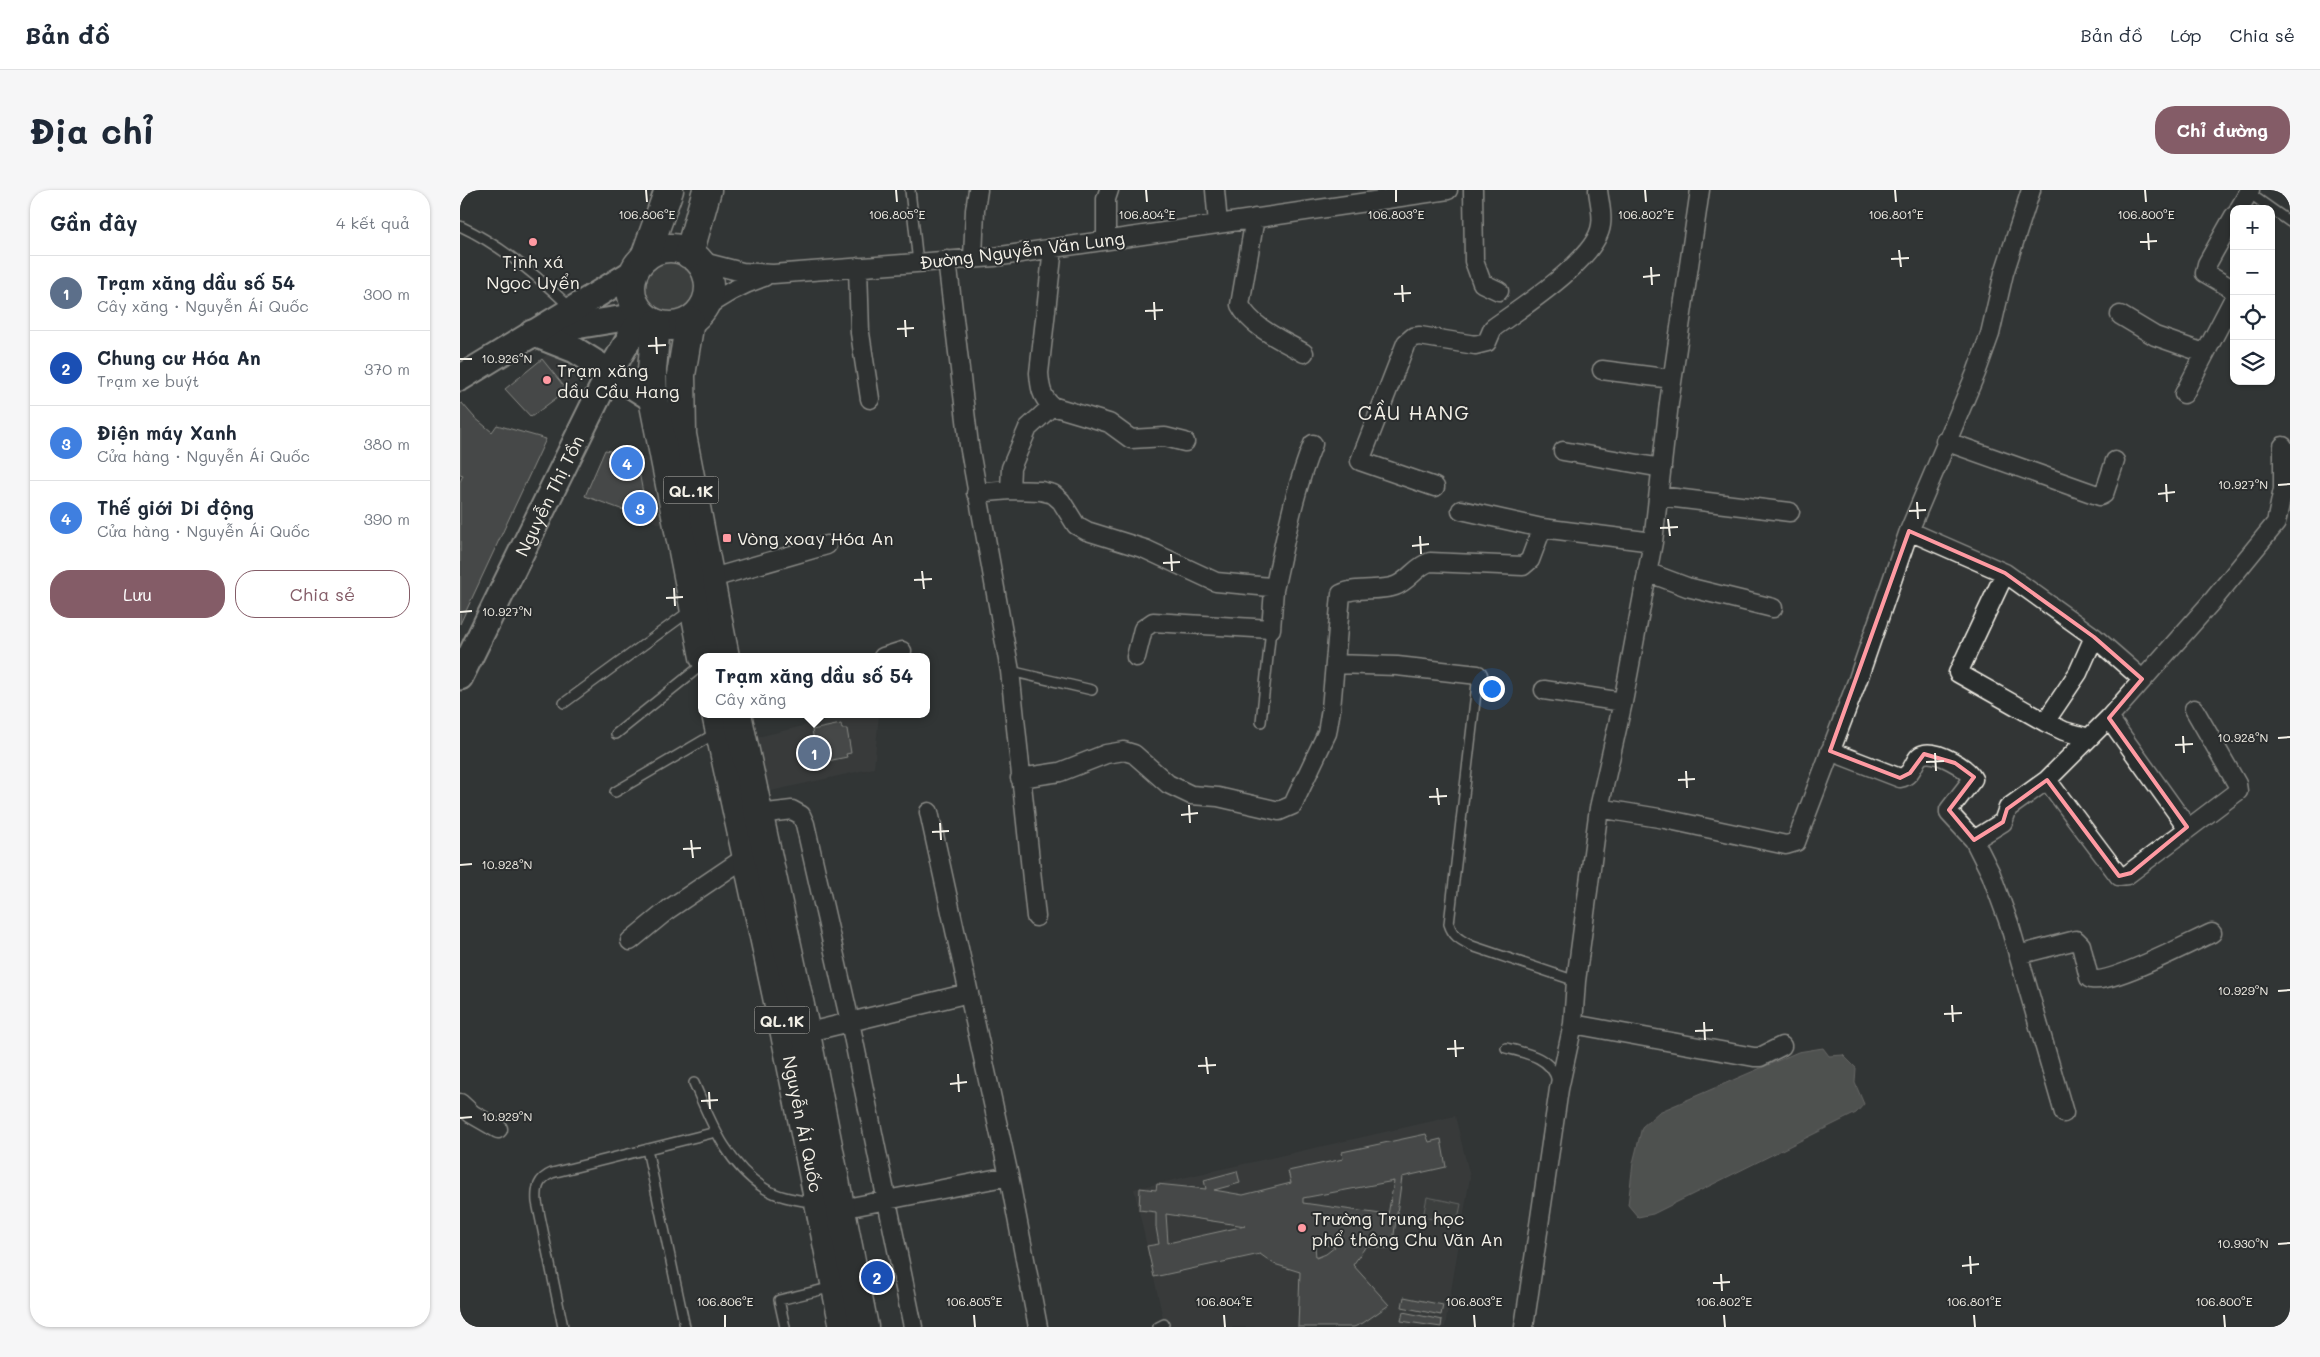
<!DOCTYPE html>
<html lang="vi">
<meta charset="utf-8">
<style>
:root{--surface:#fff;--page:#f6f6f7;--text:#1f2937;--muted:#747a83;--line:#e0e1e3;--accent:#845c67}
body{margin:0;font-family:Mali,sans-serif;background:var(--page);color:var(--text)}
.controls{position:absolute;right:15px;top:15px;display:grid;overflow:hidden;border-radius:10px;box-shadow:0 1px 4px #0004}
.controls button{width:45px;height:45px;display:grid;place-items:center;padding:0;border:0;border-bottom:1px solid var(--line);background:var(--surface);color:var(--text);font:25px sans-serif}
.you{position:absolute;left:1031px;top:498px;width:18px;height:18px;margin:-12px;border:4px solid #fff;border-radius:50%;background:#1a73e8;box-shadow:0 0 0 8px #1a73e833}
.badge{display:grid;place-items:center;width:32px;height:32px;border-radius:50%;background:var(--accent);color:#fff;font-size:16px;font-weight:700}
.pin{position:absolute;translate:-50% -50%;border:2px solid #fff;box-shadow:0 1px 5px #0006}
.popup{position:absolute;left:238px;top:463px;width:232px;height:65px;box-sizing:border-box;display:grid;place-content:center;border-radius:10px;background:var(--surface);filter:drop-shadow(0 1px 4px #0005);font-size:16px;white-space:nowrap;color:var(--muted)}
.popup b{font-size:19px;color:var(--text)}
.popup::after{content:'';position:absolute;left:50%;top:100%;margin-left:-10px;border:10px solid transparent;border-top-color:var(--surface)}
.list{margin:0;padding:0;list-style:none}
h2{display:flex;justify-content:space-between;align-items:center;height:65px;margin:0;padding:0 20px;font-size:21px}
h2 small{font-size:16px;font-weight:400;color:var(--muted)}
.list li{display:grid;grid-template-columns:32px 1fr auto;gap:15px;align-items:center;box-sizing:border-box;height:75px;padding:0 20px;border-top:1px solid var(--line)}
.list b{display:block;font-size:19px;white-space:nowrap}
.list p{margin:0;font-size:16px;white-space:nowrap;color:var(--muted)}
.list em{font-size:16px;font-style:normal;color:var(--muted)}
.actions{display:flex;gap:10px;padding:15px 20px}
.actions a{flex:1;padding:11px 0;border:1px solid var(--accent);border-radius:20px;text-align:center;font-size:18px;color:var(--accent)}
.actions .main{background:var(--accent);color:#fff}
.icon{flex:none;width:28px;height:28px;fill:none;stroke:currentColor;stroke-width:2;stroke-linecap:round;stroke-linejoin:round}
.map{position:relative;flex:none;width:1830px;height:1137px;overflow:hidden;border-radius:20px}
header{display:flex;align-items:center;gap:30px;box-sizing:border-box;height:70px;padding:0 25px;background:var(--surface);border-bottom:1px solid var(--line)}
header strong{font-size:24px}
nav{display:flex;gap:28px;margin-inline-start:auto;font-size:18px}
.intro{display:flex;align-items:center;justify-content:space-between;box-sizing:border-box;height:120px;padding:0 30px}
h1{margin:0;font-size:35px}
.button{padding:12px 22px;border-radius:20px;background:var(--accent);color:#fff;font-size:18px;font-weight:700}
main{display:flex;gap:30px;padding:0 30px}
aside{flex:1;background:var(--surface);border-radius:20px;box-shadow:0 1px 4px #0004}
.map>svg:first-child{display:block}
.built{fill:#404242}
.green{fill:#4b4d4c;stroke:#a09f9a}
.water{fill:#727370;stroke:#a6a5a0}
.building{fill:#5f605f;stroke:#f4f1e8;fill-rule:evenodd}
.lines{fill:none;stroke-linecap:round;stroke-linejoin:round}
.lane-casing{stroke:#f4f1e8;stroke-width:12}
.street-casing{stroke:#f4f1e8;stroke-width:21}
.secondary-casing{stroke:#f4f1e8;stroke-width:29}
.primary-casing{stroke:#f4f1e8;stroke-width:31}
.lane{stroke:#2a2d2e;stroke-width:9}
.street{stroke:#2a2d2e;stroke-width:18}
.secondary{stroke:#2a2d2e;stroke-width:25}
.primary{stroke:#2a2d2e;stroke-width:28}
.marked{fill:none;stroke:#ff9aa2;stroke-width:4;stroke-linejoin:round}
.ticks{fill:none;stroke:#f4f1e8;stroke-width:2}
.poi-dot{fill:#ff9aa2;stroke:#2a2d2e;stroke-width:2}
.labels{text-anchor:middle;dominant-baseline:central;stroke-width:4;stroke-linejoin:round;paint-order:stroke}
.shield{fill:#2a2d2e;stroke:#b7b6b0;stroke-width:1}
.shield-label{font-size:16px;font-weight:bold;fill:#f4f1e8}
.street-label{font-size:18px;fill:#f4f1e8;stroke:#2a2d2e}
.poi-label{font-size:18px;fill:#f4f1e8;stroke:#2a2d2e;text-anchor:start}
.quarter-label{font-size:20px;letter-spacing:1px;fill:#f4f1e8;stroke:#2a2d2e}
.ticks-label{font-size:12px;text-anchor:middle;fill:#f4f1e8;stroke:#2a2d2e;stroke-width:4;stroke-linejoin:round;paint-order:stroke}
</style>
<header>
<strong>Bản đồ</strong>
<nav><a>Bản đồ</a><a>Lớp</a><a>Chia sẻ</a></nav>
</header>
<div class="intro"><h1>Địa chỉ</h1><a class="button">Chỉ đường</a></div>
<main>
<aside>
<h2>Gần đây<small>4 kết quả</small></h2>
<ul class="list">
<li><span class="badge" style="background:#5c6f8a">1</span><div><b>Trạm xăng dầu số 54</b><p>Cây xăng · Nguyễn Ái Quốc</p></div><em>300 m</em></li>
<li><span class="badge" style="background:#1a4fb4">2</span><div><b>Chung cư Hóa An</b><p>Trạm xe buýt</p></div><em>370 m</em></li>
<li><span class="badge" style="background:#3f7fe0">3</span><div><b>Điện máy Xanh</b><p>Cửa hàng · Nguyễn Ái Quốc</p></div><em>380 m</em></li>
<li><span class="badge" style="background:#3f7fe0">4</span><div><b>Thế giới Di động</b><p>Cửa hàng · Nguyễn Ái Quốc</p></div><em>390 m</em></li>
</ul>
<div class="actions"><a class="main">Lưu</a><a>Chia sẻ</a></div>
</aside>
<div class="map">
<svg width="1830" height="1137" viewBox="0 0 1830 1137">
<rect width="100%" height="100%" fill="#323535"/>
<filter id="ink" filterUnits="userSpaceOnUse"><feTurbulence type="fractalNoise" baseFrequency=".02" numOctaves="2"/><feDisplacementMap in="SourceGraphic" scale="10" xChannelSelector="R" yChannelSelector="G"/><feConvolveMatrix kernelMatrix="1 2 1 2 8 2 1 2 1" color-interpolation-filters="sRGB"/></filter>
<g filter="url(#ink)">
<path class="built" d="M95,158L130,182L71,227L45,199Z
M145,260L195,270L208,337L125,306Z
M392,524H419L414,578L302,603L290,549Z
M995,926L1010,987L985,1137H705L674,999Z"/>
<path class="green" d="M180 97a30 30 0 1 1 60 0a30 30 0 1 1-60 0Z
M967,1007L1001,1014L997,1034L963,1027Z"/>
<path class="water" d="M1363,858L1369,866L1383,865L1396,878L1395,893L1404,914L1396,923L1193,1024L1178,1027L1168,1015L1173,973L1182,937L1199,922L1338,862Z"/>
<path class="building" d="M82,169L107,200L71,227L45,199Z
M2,213L14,227L32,242L37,235L86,249L0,434V292L3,285L0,284V214Z
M145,260L176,266L188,329L125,306Z
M381,534L382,539H387L391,563L386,564L387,567L358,573L352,540Z
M966,944L969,952L981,949L986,977L942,987L932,1059L906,1056L893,1075L929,1115L903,1133L894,1137H838L840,1082L814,1074L800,1064L694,1087L687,1056L699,1054L696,1037V1022L679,1020L680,998L696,1000L697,994L746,999L744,990L777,981L780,993L754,1000L783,1005L831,993L828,981L883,969L882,962ZM934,991L928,1025L843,1013V1008ZM706,1024L785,1036L708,1053ZM859,1053L875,1057L866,1064L856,1068L855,1054Z
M944,1107L983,1115L981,1125L942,1117Z
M943,1122L982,1130L981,1137L941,1131Z"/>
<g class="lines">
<g class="lane-casing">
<path id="lane" d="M450,0L458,73
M1789,3L1830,32
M0,36C41,55 79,87 111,118
M550,481L632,500
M1018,485L989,734C993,747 1001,750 1012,756L1116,791
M104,513L231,420
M801,532L811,439
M156,544L242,475
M155,602L256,543
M1046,858C1067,863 1092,868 1097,891
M234,893C251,932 266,973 304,998C319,1008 339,1010 356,1013
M187,959L225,1137
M103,1137L77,1012C76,998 78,989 92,983L256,942
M325,1137L319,1110L373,1097
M698,1137L704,1134"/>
</g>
<g class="street-casing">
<path id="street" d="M755,0L758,34
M1013,0L1014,71L1022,93L1039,101
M1779,19L1790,0
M1774,26L1747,74L1745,83L1774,100
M795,28L780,115C792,138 822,150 844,163
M646,50V9L649,0
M593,58L579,183C580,196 581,207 592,216L649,233L671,249L705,247L725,252
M513,68L515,20L518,0
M487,70L509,255L550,481L576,727
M239,71L282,82L313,84L534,67L988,0
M398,77L400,143L410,209
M241,121C260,106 280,95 304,87
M1660,125L1695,146L1744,163
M1142,180L1212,189
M1724,204L1774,108
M1485,251L1640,306L1644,304L1655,271
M1103,261L1202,278
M975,297L900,271L946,153L953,147L960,146L1015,155L1027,152L1033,138C1061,118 1137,69 1141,35C1143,24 1139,11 1138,0
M550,300L551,278L568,238L592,216
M516,303L550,300L581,301L593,304L601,311L616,335L627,341L685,359L756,392L810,397L814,400L811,439L693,432L683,439L676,467
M1199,306L1330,322
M1001,320L1082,338
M1449,341L1545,383L1634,447L1618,483L1585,532
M1187,382L1227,397L1313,418
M1545,383L1498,483L1585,532L1604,541L1629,548
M249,389L367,355
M814,400C825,351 834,300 853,254
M1634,447L1682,489
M423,467L442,461
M875,474L937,476L1018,485
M1084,500L1163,512
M1649,528L1727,637
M1370,561L1440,588C1455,585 1453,566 1464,564C1478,561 1507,577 1513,589L1489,620V623L1514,650L1531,684L1549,733L1604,923
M560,588L600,582L646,564L664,561L674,564L708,594L731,605L758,607L819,621L833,615L837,606L867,543L871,519L881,404C896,396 918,402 935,396C949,391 956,376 970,372L1063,376L1070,370L1082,338L1193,352
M1587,590L1659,686L1667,685L1778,601L1777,594L1734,519
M1139,618L1205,629L1326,655L1336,652L1398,489L1449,341L1516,183L1530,144L1544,83L1571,0
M469,622L549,986L578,1137
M299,624L332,620L341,625L345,634L390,832L453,1137
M1514,650L1543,632L1548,618L1587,590L1649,528L1754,409L1816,333L1823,299V256
M170,751L209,719L286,667
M1558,765L1616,750L1621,755L1629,788C1645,798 1731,752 1752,743
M1113,834L1294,867H1300L1322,856
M345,843L509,803
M0,913L12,924L38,939
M381,1019L549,986
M1064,1137L1099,899L1113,834L1116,791L1139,618L1163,512L1193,352L1209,213L1240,0"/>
</g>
<g class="secondary-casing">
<g id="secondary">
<path d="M85,141L183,125"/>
<path d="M72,143L115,160L193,209"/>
<path d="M0,188L174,82"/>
<path id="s1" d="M0,487L150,182L183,125"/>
</g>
</g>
<g class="primary-casing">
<g id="primary">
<circle cx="210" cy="97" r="39"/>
<path d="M229,64L247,0"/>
<path d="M185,67L209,0"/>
<path d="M230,131L221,185L222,245L265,467"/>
<path d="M196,134L192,180L193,209L244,467"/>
<path id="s2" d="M256,524L324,839L384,1137"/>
<path d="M277,524L344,834L404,1137"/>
</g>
</g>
<use href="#lane" class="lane"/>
<use href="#street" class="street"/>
<use href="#secondary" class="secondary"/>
<use href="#primary" class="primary"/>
</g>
</g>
<path d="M0 0H1830V1137H0ZM1449,341L1545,383L1634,447L1682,489L1649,528L1727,637L1671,683L1659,686L1587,590L1547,619L1543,632L1514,650L1489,620L1514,587L1495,573L1464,564L1450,583L1440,588L1370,561Z" fill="#323535" fill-opacity=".55" fill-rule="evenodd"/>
<path class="marked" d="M1449,341L1545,383L1634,447L1682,489L1649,528L1727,637L1671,683L1659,686L1587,590L1547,619L1543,632L1514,650L1489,620L1514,587L1495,573L1464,564L1450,583L1440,588L1370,561Z"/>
<path class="ticks" d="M186,0L187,12M436,0L437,12M686,0L687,12M936,0V12M1185,0L1186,12M1435,0L1436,12M1685,0L1686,12M1688,43L1689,60M1680,52L1697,51M1439,60L1441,77M1431,69L1449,68M1191,77L1192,95M1183,87L1200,85M942,95L943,112M934,104L951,103M694,112L695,130M685,121L703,120M445,130L446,147M437,139L454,138M196,147L197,164M188,156L206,155M0,169H12M1706,294L1707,312M1818,295L1830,294M1698,304L1715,302M1457,312L1458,329M1449,321L1466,320M1208,329L1210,346M1200,338L1218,337M960,346L961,364M952,356L969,354M711,364L712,381M703,373L720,372M462,381L464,399M454,390L472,389M214,398L215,416M206,408L223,407M0,422L12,421M1723,546L1724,563M1818,548L1830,547M1715,555L1733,554M1475,563L1476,581M1466,572L1484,571M1226,581L1227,598M1218,590L1235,589M977,598L979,615M969,607L987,606M729,615L730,633M721,625L738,623M480,633L481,650M472,642L489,641M231,650L233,668M223,659L241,658M0,675L12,674M1818,801L1830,800M1492,815L1493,832M1484,824L1502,823M1244,832L1245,850M1235,841L1253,840M995,850L996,867M987,859L1004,858M746,867L748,884M738,876L756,875M498,884L499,902M490,894L507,892M249,902L250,919M241,911L258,910M0,928L12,927M1818,1054L1830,1053M1510,1066L1511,1084M1502,1076L1519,1074M1261,1084L1262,1101M1253,1093L1270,1092M265,1125V1137M514,1125L515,1137M764,1125L765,1137M1014,1125L1015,1137M1264,1125L1265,1137M1514,1125L1515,1137M1764,1125L1765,1137"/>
<g class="poi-dot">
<circle cx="73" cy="52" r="5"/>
<circle cx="87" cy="190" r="5"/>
<rect x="262" y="343" width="10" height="10" rx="2.5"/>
<circle cx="842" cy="1038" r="5"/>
</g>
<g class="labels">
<g class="shield">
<rect x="203.5" y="286.5" width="55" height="27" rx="4"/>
<rect x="294.5" y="816.5" width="55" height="27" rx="4"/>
</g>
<g class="shield-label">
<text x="231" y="300">QL.1K</text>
<text x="322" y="830">QL.1K</text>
</g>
<g class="street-label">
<text transform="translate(562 60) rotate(-7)">Đường Nguyễn Văn Lung</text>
<text stroke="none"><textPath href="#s1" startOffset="202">Nguyễn Thị Tồn</textPath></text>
<text stroke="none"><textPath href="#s2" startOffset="419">Nguyễn Ái Quốc</textPath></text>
</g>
<g class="poi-label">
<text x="73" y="71" text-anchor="middle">Tịnh xá<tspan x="73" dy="21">Ngọc Uyển</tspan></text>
<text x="97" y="180">Trạm xăng<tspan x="97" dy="21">dầu Cầu Hang</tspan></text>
<text x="277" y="348">Vòng xoay Hóa An</text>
<text x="852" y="1028">Trường Trung học<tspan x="852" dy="21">phổ thông Chu Văn An</tspan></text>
</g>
<g class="quarter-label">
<text x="954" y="222">CẦU HANG</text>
</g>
</g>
<g class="ticks-label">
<text x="187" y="29">106.806°E</text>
<text x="437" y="29">106.805°E</text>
<text x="687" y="29">106.804°E</text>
<text x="936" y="29">106.803°E</text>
<text x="1186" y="29">106.802°E</text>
<text x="1436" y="29">106.801°E</text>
<text x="1686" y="29">106.800°E</text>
<text x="47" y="173">10.926°N</text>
<text x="1783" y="299">10.927°N</text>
<text x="47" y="426">10.927°N</text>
<text x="1783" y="552">10.928°N</text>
<text x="47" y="679">10.928°N</text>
<text x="1783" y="805">10.929°N</text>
<text x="47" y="931">10.929°N</text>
<text x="1783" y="1058">10.930°N</text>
<text x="265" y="1116">106.806°E</text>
<text x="514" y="1116">106.805°E</text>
<text x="764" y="1116">106.804°E</text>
<text x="1014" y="1116">106.803°E</text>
<text x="1264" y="1116">106.802°E</text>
<text x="1514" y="1116">106.801°E</text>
<text x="1764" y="1116">106.800°E</text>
</g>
</svg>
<div class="controls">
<button>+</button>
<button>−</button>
<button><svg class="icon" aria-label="locate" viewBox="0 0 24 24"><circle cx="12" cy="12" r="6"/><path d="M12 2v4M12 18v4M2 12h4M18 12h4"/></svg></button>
<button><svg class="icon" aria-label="layers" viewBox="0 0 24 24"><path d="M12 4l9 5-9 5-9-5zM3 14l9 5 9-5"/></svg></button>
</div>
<div class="you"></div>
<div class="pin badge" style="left:354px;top:563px;background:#5c6f8a">1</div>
<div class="popup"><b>Trạm xăng dầu số 54</b>Cây xăng</div>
<div class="pin badge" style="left:417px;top:1087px;background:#1a4fb4">2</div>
<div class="pin badge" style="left:180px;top:318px;background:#3f7fe0">3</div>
<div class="pin badge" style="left:167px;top:273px;background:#3f7fe0">4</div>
</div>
</main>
